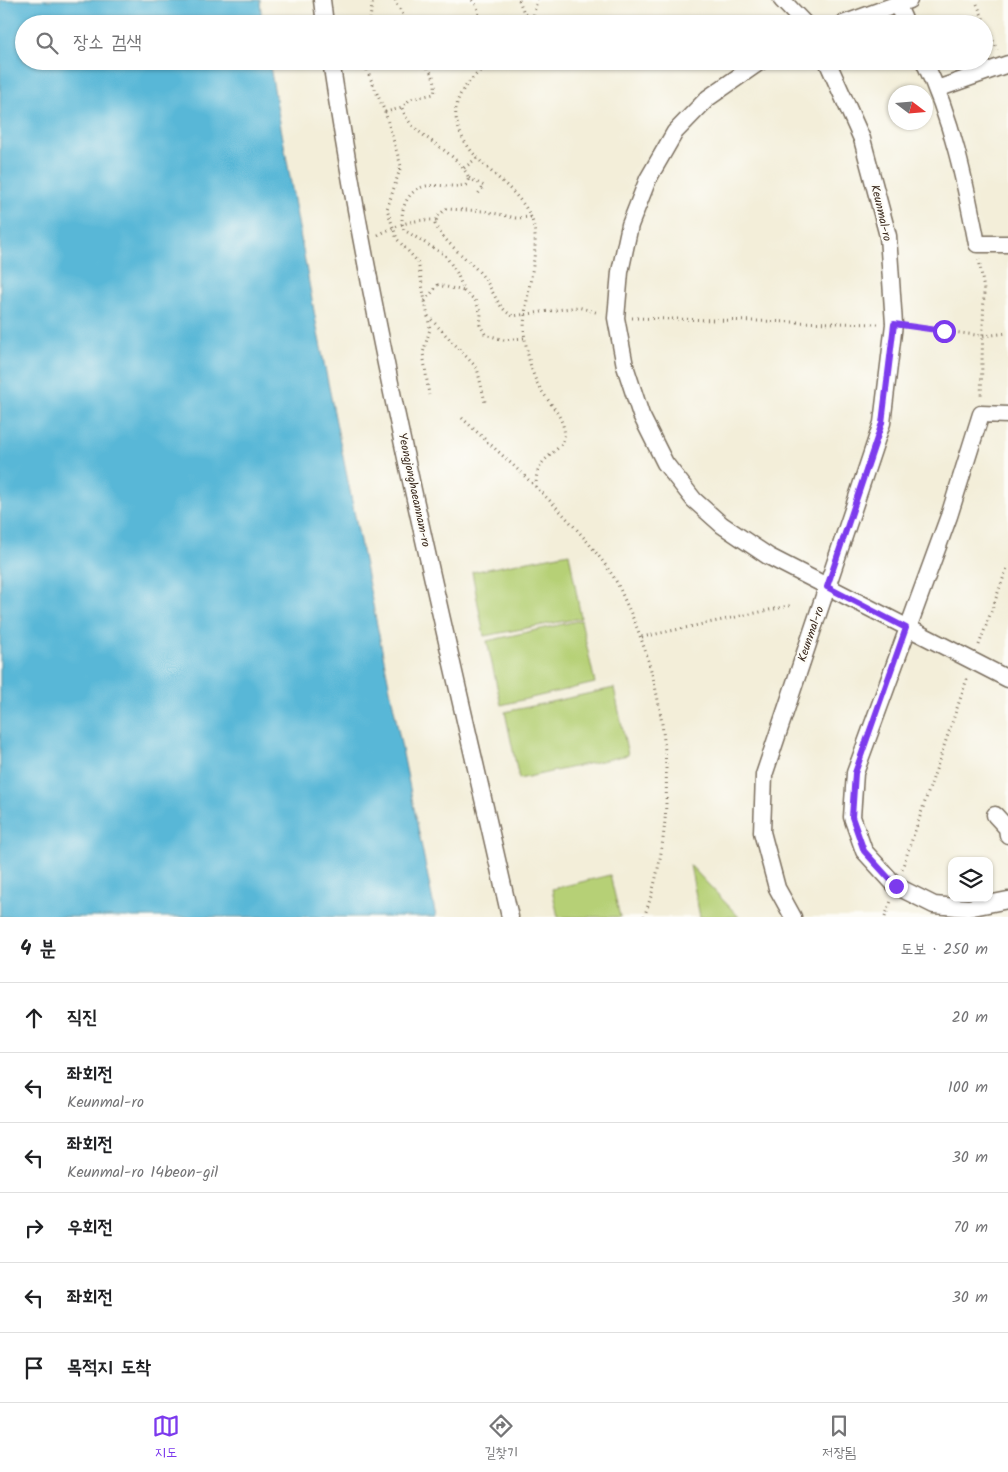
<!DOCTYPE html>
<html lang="ko">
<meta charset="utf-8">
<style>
:root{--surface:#fff;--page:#f2f2f2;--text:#202124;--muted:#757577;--line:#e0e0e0;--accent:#7c3aed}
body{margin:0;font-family:Kalam,"Poor Story",sans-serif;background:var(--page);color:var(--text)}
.controls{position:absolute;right:15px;bottom:15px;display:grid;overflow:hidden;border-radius:10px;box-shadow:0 1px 4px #0004}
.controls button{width:45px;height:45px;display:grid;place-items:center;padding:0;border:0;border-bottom:1px solid var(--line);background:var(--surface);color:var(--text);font:25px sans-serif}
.compass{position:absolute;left:888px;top:85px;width:45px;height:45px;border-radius:50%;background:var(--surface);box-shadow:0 1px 4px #0004;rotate:106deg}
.stop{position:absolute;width:15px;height:15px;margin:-11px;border:4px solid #7c3aed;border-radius:50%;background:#fff}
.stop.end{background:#7c3aed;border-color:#fff;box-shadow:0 1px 5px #0008}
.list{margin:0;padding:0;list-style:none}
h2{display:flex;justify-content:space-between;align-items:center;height:65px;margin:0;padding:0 20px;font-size:21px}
h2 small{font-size:16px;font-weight:400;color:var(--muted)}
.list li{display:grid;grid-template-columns:32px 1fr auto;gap:15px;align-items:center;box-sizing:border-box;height:70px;padding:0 20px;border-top:1px solid var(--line)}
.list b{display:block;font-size:19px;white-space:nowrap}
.list p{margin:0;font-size:16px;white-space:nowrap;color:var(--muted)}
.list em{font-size:16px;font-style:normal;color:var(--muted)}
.icon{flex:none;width:28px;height:28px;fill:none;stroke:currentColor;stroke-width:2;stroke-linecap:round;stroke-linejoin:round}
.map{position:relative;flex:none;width:1008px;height:917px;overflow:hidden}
.search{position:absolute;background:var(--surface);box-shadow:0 1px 4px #0004;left:15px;right:15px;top:15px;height:55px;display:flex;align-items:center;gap:12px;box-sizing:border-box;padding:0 18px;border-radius:28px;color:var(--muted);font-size:19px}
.sheet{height:485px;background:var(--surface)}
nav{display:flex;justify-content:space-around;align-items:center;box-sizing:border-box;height:70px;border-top:1px solid var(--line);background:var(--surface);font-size:14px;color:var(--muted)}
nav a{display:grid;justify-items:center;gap:2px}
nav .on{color:var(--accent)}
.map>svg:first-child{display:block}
.green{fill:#b6d076;stroke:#787d4a}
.water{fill:#58b7d7;stroke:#4a707a}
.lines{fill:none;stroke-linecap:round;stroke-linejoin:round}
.minor-casing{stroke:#7b6f5f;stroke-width:19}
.path{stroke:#7b6f5f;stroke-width:3;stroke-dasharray:1 4;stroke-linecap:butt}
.minor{stroke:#fff;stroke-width:16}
.route{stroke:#7c3aed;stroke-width:6}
.labels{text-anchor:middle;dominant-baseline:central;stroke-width:4.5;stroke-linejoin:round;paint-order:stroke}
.street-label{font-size:12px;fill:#3b2a1e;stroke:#fdfcf7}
</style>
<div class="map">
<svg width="1008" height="917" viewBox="0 0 1008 917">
<rect width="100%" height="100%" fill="#fdfcf7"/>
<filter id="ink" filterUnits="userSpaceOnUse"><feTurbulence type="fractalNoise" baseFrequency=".02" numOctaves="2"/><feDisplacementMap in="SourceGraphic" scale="10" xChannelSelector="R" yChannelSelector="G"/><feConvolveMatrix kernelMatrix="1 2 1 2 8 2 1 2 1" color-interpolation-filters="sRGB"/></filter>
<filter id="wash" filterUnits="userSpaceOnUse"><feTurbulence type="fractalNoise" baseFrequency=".0096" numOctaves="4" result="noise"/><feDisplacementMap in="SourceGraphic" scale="20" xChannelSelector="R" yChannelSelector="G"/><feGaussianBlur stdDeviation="1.12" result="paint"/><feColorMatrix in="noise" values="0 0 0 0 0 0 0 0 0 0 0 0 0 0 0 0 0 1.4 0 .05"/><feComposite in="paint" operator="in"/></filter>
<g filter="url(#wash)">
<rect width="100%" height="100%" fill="#f3eed9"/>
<path class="green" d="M569,553L581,618L484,636L472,572Z
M581,620L595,683L501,705L487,641Z
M614,688L628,755L519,779L505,712Z
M690,865L739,917H700Z
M610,875L620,917H558L552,889Z"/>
<path class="water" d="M0,0H260L262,24H24V61H269L318,333L436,917H0Z"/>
</g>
<g filter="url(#ink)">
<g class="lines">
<g class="minor-casing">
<path id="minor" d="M322,0L325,24
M782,0L805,24
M897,4L906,24
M843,24L909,0
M331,61C375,349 446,633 510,917
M761,61L708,98L675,132L648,179L630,225L620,272L616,318L625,366L641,415L665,463L694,500L722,525L768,556L1008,679
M924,61C952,119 965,181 977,244H1008
M937,89L1008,64
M1008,415L981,414L949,516L855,773L852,817L864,851L896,886L934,905L968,908L1008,900
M995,815L1007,828L1008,835
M793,917L777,888L762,832L764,775L882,423L894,324L888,236L862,139L827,61"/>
</g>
<path class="path" d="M395,0L408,24
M472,0L477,6L481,24
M519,0L524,13L535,24
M977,4L997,50
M369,24L373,0
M410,24C421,15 434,20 445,24
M530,24L532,21L537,0
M709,24L728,20L750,24
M363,61L385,112L401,166L387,209L397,239L418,262L430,329L423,353L429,395
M420,61C431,70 438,80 434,94L410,99L402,108C412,139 454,146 469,178L466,185C453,188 440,184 426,186C406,190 398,213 404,230L445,255L457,273L464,291L475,300L481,314L480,325L485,334L504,340L524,338
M491,61C475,76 453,92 456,117C462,161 511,178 530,215C546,247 519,305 525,339C527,352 531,371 537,383C545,399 560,411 564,429C568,449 544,454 539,469C536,474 536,482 536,487
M600,61L607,63L614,61
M385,112L402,108
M464,168L477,158
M469,178L484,186L478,194
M531,217L516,218L484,211L446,209L438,216L435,224C446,246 470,259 485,279C494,292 498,309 513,316L578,307L599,313
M378,235C399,224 413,219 437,220
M979,259L984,290L981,398
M425,301L438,285L464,291
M428,316L477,368L485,402
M632,318L878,324
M909,326L983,336L1008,333
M462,418C515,468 572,515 613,576C619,585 623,597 628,607C671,699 680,821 644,917
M642,637L793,605
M979,645L1008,565
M902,869L968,676
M885,917L891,901"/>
<use href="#minor" class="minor"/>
</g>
</g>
<g class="lines" filter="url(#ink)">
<path class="route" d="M896,886L864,851L852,817L855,773L906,628L827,587L882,423L894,324L944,331"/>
</g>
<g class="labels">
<g class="street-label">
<text transform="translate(881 213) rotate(77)">Keunmal-ro</text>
<text transform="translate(414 490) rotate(78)">Yeongjonghaeannam-ro</text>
<text transform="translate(811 634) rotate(-71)">Keunmal-ro</text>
</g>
</g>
</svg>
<div class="controls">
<button><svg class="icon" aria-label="layers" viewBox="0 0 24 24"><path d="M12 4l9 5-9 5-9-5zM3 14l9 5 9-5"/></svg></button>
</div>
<svg class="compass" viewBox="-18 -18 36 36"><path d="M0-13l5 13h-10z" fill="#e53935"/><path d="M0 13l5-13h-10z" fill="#757577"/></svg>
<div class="stop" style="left:944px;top:331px"></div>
<div class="stop end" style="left:896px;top:886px"></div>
<div class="search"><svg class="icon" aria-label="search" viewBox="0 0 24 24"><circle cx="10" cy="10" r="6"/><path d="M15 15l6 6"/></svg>장소 검색</div>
</div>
<section class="sheet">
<h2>4 분<small>도보 · 250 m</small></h2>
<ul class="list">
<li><svg class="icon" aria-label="ahead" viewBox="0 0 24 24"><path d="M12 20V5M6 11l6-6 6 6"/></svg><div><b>직진</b></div><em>20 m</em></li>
<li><svg class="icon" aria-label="left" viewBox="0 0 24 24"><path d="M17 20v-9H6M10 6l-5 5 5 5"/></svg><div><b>좌회전</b><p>Keunmal-ro</p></div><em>100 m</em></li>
<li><svg class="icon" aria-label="left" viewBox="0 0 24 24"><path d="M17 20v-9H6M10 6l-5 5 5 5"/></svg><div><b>좌회전</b><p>Keunmal-ro 14beon-gil</p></div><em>30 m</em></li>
<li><svg class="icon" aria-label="right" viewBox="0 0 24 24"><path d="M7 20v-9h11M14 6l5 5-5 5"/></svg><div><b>우회전</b></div><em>70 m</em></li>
<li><svg class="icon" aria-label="left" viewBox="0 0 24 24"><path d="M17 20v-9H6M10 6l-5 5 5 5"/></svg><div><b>좌회전</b></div><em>30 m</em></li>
<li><svg class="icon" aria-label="arrive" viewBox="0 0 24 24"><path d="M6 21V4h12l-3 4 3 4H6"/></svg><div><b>목적지 도착</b></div></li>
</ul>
</section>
<nav>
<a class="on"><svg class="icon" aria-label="map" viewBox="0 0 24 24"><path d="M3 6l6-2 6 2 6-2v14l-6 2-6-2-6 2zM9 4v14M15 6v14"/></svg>지도</a>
<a><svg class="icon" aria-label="directions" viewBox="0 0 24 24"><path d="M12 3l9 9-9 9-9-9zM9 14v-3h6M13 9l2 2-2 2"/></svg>길찾기</a>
<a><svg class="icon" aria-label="saved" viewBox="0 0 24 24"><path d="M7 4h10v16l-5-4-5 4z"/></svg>저장됨</a>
</nav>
